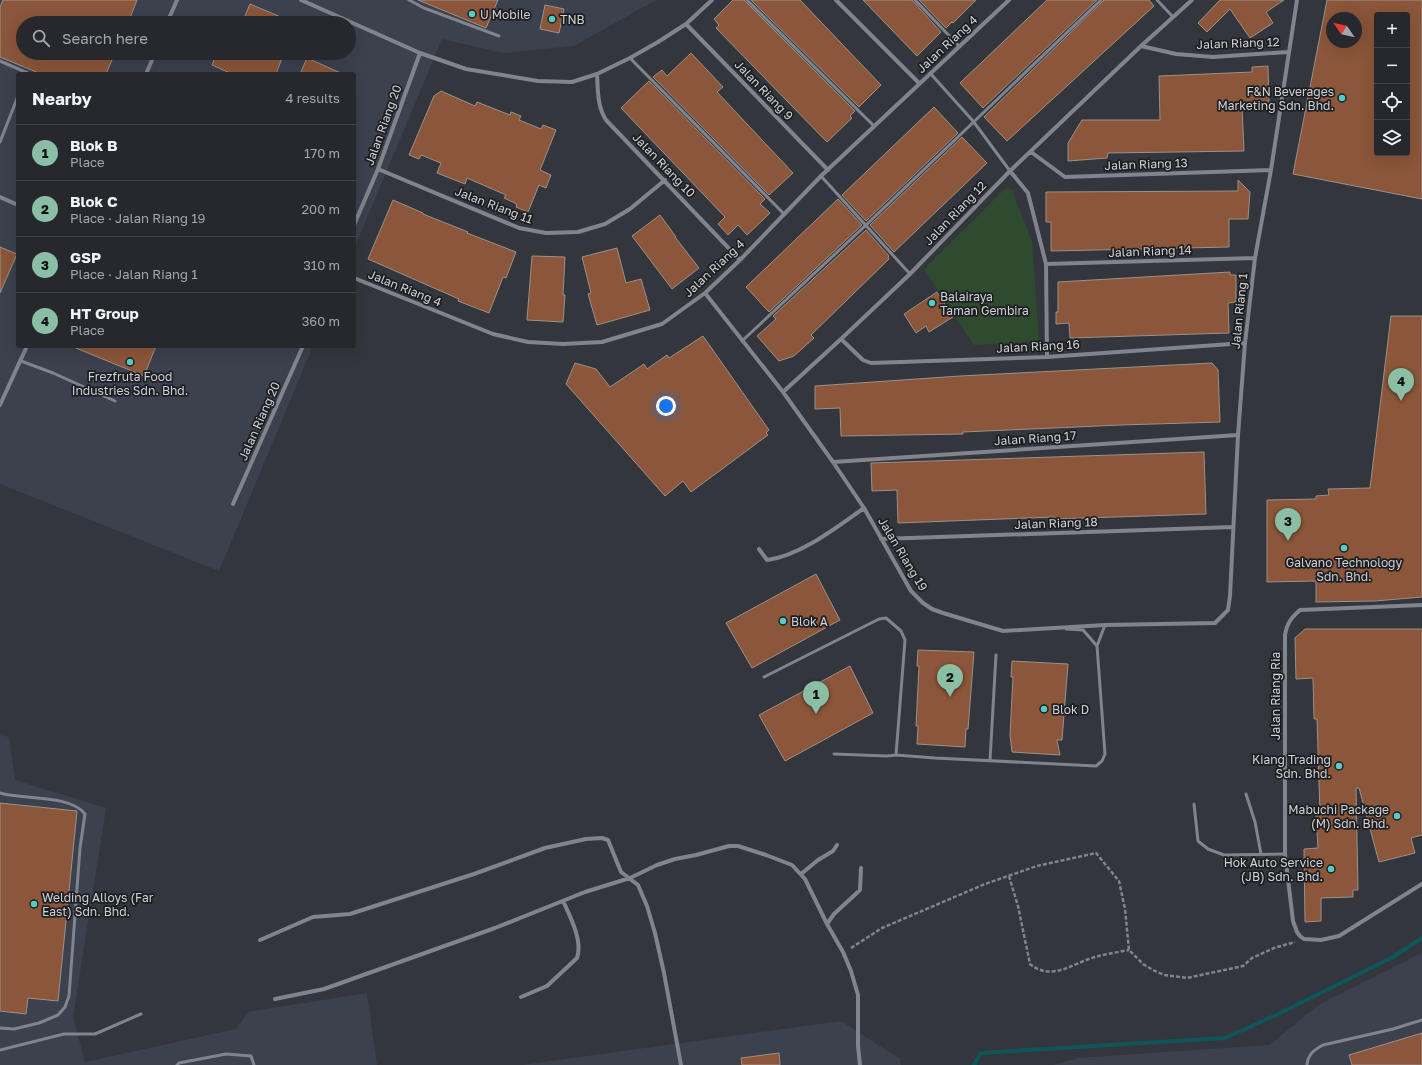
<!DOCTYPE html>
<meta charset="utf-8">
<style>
:root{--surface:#27282e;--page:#2f3036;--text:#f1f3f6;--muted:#a4a6aa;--line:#43444a;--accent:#8abfa5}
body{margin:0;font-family:"Golos Text",sans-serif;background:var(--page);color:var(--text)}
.controls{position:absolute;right:12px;top:12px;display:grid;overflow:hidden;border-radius:4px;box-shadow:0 4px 16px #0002}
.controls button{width:36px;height:36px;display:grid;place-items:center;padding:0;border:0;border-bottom:1px solid var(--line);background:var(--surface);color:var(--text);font:20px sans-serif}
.compass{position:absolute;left:1326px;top:12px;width:36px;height:36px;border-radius:50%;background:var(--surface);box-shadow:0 4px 16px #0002;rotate:304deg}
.you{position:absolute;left:666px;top:406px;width:14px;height:14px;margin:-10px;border:3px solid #fff;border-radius:50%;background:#1a73e8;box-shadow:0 0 0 6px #1a73e833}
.badge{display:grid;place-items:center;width:26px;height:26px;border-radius:50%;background:var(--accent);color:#111;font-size:13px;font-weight:700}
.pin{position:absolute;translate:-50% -33px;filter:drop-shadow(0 1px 2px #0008)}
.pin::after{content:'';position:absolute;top:21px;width:14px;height:12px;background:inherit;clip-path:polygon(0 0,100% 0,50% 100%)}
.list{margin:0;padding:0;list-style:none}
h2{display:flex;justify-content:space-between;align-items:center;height:52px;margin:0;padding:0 16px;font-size:17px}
h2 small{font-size:13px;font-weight:400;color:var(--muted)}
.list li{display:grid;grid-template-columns:26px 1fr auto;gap:12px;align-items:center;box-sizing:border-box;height:56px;padding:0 16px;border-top:1px solid var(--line)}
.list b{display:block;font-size:15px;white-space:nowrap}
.list p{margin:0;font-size:13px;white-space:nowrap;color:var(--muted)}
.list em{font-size:13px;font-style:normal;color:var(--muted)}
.icon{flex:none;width:22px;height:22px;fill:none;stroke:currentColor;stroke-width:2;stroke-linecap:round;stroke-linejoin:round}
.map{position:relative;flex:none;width:1422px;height:1065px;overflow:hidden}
.search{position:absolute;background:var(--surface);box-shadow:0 4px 16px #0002;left:16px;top:16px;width:340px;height:44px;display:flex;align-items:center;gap:10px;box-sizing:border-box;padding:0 14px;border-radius:22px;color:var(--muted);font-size:15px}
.panel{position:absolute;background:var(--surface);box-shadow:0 4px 16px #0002;left:16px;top:72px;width:340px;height:276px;border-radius:4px}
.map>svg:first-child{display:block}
.built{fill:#3c414e;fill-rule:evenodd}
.green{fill:#2e4b2f}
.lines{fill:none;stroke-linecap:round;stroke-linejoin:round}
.stream{stroke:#0f565b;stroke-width:4}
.building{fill:#8b5639;stroke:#9b918b;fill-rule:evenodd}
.path{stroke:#82848b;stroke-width:2.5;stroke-dasharray:4 2;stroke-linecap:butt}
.lane{stroke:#81848d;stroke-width:3}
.street{stroke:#81848d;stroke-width:4}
.poi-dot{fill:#54cdc7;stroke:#1d1e21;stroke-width:1.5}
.labels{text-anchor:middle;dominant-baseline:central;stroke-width:3.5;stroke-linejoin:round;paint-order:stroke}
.poi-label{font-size:12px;fill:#d0d2d7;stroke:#1d1e21;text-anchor:start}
.street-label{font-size:12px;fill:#d0d2d7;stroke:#1d1e21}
</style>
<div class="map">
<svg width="1422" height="1065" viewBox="0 0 1422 1065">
<rect width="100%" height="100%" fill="#34363e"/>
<path class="built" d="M0,0H656L574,46L503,53L442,39L354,249V74H18V346H313L219,571L0,484ZM23,23H349V53H23Z
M0,735L9,737L15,780L106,808L73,1017L85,1062L236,1029L248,1012L367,993L377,1065H0Z
M1422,953V1065H1053L1077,1058L1269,1045L1320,1004Z
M841,1021L900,1059L901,1065H522Z"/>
<path class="green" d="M1007,187L1012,190L1032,242L1039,341L974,345L924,269Z"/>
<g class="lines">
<path class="stream" d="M974,1065L981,1053L1225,1038L1274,1016L1393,957L1422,938"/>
</g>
<path class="building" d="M3,0H137L128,23H23V53H115L106,74H41L0,57V7Z
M418,0H498L486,28Z
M733,0H744L855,111L850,116L852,118L827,142L716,28L719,25L714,19Z
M751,0H800L881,85L859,107Z
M863,0H912L941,32L917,56Z
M919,0H976L953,23L952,22L946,28Z
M1047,0H1097L983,108L960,83Z
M1104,0H1149L1154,6L1007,141L984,117Z
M1220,0H1284L1266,12L1273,23L1250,38L1230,9L1207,32L1198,23Z
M1327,0H1422V199L1293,174ZM1377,15H1407V153H1377ZM1332,18H1356V42H1332Z
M250,4L295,23H242Z
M545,5L564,9L559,33L540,29Z
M217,53H284L276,74H232L212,65Z
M691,53L723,87L717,92L793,173L769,195L653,77L662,70L667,76Z
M307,58L343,74H300Z
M1268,66L1269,106L1242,107L1244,151L1108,153L1107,158L1068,161V143L1082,120H1160L1159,76L1252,72V67Z
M649,81L765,199L760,204L770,213L747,235L738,225L728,235L718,224L725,217L621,108Z
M441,91L475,106L477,102L510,115L511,112L521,116L519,120L541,129L543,125L556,130L540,170L551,175L546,188L539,185L528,212L516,207L517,204L504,198L506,195L467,178L465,184L437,173L441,163L421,155L419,159L409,155L434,96Z
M934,107L958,133L866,221L842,195Z
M962,137L987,163L894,252L870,225Z
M1238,180L1250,192L1248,219H1229V247L1051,251V222H1046V192L1238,191Z
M838,199L862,225L769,312L746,287Z
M393,200L423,213V214L468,232L467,233L516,252L506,278L503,277L489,313L458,301L459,299L368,259Z
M660,215L676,237H675L699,268L672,289L632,236Z
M866,230L889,256L888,257L889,259L811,335L814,338L794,356L779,361L757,336L776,319L773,316Z
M0,247L17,254L0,293Z
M617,248L626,283L641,279L650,310L597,325L588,294L591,293L582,257Z
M532,256L565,257L563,295H565L563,322L527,320Z
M1230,272V275H1236V302L1228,303L1229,333L1070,338L1069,323L1056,324V312H1058V282Z
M937,292L953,317L929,332L926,326L916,333L904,314Z
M1391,316H1422V597L1375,601L1316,602V581L1267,582V500L1316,499V496L1329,495L1328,489L1370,488Z
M703,336L769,430L766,433L768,435L691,492L683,481L665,496L566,384L575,363L596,369L610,387L644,364L647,369L667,355L669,358Z
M71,346H156L144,376Z
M1212,363L1218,370L1220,422L1121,425L963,432V434L841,436L840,408L815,409V386L960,376Z
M1204,452L1206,514L1054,519V517L898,523L897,490L872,491L871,463Z
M816,574L840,620L752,668L726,623Z
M1305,629H1422V835L1411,838L1415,853L1379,862L1359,788H1356L1358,890H1353V897L1321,898V921L1305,922L1304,849L1318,848L1316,813H1320L1317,719H1314L1313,678L1296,679L1295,638Z
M918,650L974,652L968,729H966L965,747L917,744L918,726H916L919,666H917Z
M1012,661L1068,664L1062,740H1057L1060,755L1012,752L1010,735L1013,677H1011Z
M850,666L873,713L785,761L759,715Z
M0,803L77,811L58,1001L28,998L26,1014L0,1011Z
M1422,1033V1065H1352L1349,1055Z
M779,1053L780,1065H742L741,1058Z"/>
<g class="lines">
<path class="path" d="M1009,876L1018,906L1030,964C1052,982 1073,963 1095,957C1106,954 1118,952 1129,950
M851,948L882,928L985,884L1037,866L1096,853L1119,881L1125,909L1129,950L1143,964L1153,970L1164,975L1187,978L1243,966L1252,958L1274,948L1295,942"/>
<path class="lane" d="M409,0L424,8L499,36
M747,0L874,126
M915,0L959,46
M1157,0L1173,17
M630,58L784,214
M0,61L30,74
M930,73L973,121L1010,171
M0,142L18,96
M821,176L910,274
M742,341L865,226L1101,0
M21,361L53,373L115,401
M1066,629L1083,630L1097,646
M764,677L879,619L886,618L901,631L905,640L896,755
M834,754L887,756L896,755L935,758L1096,766L1102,761L1105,754L1097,646L1105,625
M990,760L996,655
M0,793C22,800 70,794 85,814L80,848L69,996L65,1007L58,1015L39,1023L14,1029L0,1028
M1246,794L1255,822L1261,854
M1194,804L1198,841L1208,849L1224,855L1285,854
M0,1050L64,1034H95L141,1014
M177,1065L179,1063L226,1054L251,1056L254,1065
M1307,1065C1308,1054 1314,1050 1323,1045L1393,1029L1422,1020"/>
<path class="street" d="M301,0L420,53L466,69L538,81L572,82L597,74L630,58L658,42L686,24L712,0
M836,0L919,83
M167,23L177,0
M686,24L828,170
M1141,46L1176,54L1213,57L1288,52
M146,74L155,53
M597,74C598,90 597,106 606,120L740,260
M1031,152L1065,177L1271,170
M378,169L519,228L546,233L578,232L605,224L630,209L665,180
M1010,171L1028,193L1046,264L1047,357
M0,197L18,205
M354,225L378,169L420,53
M1046,264L1255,258
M354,278L493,334L528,342L563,344L602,342L662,324L705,293L740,260L821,176L1009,0
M705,293L783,392L833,462L864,508L911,591L923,603L932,609L943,613L1003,631L1105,625L1215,623L1228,610L1230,596L1238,435L1245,343L1255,258L1271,170L1297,0
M841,339L863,360L871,363L1047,357L1245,343
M783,392L841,339L910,274L1010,171L1141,46L1192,0
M0,405L27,346
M833,462L1238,435
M233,504L303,346
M881,539L1233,527
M759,549L767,560C800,556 837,527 864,508
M1422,605L1300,610C1291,618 1287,623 1285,635V854L1293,921L1297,932L1300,936L1304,939L1321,940L1339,936L1422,884
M801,874L818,860L833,851L837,845
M827,924L834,914L860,890L861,868
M260,940L313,917L350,914L474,874L545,848L586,839L602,838L608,840L621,872L638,885L647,906L655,933L664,973L681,1065
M521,997L547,986L577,958C583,941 570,916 563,901
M275,999L324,989L495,928L585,892L630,878L657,865L675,859L696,855L729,846H738L766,855L792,865L805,879L827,924L843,952L851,971L858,995V1046L860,1065"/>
</g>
<g class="poi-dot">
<circle cx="472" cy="14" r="4"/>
<circle cx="552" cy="19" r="4"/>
<circle cx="1342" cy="98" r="4"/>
<circle cx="932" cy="303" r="4"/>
<circle cx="130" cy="362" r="4"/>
<circle cx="1344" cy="548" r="4"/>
<circle cx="783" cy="621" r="4"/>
<circle cx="1044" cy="709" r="4"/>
<circle cx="1339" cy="766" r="4"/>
<circle cx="1397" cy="816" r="4"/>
<circle cx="1331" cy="869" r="4"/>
<circle cx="34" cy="904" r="4"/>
</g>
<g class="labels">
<g class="poi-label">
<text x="480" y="14">U Mobile</text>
<text x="560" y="19">TNB</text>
<text x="1334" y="91" text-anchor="end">F&amp;N Beverages<tspan x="1334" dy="14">Marketing Sdn. Bhd.</tspan></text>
<text x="940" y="296">Balairaya<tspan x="940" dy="14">Taman Gembira</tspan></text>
<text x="130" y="376" text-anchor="middle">Frezfruta Food<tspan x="130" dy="14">Industries Sdn. Bhd.</tspan></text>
<text x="1344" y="562" text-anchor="middle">Galvano Technology<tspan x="1344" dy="14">Sdn. Bhd.</tspan></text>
<text x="791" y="621">Blok A</text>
<text x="1052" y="709">Blok D</text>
<text x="1331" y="759" text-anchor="end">Kiang Trading<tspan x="1331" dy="14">Sdn. Bhd.</tspan></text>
<text x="1389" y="809" text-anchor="end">Mabuchi Package<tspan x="1389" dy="14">(M) Sdn. Bhd.</tspan></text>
<text x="1323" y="862" text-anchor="end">Hok Auto Service<tspan x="1323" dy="14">(JB) Sdn. Bhd.</tspan></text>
<text x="42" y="897">Welding Alloys (Far<tspan x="42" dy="14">East) Sdn. Bhd.</tspan></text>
</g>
<g class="street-label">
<text transform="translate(1238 43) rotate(-2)">Jalan Riang 12</text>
<text transform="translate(947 44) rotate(-43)">Jalan Riang 4</text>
<text transform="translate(764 90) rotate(46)">Jalan Riang 9</text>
<text transform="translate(383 125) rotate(-70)">Jalan Riang 20</text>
<text transform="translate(1146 164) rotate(-2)">Jalan Riang 13</text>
<text transform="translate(664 165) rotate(46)">Jalan Riang 10</text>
<text transform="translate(494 205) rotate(21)">Jalan Riang 11</text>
<text transform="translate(955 213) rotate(-46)">Jalan Riang 12</text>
<text transform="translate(1150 251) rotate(-2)">Jalan Riang 14</text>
<text transform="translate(714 268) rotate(-43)">Jalan Riang 4</text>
<text transform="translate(405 288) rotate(22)">Jalan Riang 4</text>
<text transform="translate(1239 311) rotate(-84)">Jalan Riang 1</text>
<text transform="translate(1038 346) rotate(-3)">Jalan Riang 16</text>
<text transform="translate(259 421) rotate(-66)">Jalan Riang 20</text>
<text transform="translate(1035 438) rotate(-4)">Jalan Riang 17</text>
<text transform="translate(1056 523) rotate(-2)">Jalan Riang 18</text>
<text transform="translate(903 554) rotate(59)">Jalan Riang 19</text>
<text transform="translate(1275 696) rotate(-90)">Jalan Riang Ria</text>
</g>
</g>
</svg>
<div class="controls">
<button>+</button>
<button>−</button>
<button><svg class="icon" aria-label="locate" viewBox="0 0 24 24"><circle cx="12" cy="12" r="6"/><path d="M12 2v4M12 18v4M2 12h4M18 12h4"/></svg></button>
<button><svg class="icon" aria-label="layers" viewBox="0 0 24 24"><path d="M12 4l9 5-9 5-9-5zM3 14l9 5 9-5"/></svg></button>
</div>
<svg class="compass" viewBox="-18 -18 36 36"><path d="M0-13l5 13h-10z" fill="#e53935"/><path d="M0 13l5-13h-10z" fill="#a4a6aa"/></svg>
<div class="you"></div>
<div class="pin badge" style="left:816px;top:714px">1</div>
<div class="pin badge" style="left:950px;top:697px">2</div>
<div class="pin badge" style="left:1288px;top:541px">3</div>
<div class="pin badge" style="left:1401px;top:401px">4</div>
<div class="search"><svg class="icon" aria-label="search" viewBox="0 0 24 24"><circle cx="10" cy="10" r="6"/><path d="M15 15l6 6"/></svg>Search here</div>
<section class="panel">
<h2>Nearby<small>4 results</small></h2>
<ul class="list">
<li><span class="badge">1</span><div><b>Blok B</b><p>Place</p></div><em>170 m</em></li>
<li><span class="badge">2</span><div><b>Blok C</b><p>Place · Jalan Riang 19</p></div><em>200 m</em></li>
<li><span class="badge">3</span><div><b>GSP</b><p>Place · Jalan Riang 1</p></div><em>310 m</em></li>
<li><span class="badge">4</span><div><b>HT Group</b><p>Place</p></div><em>360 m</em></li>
</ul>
</section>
</div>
